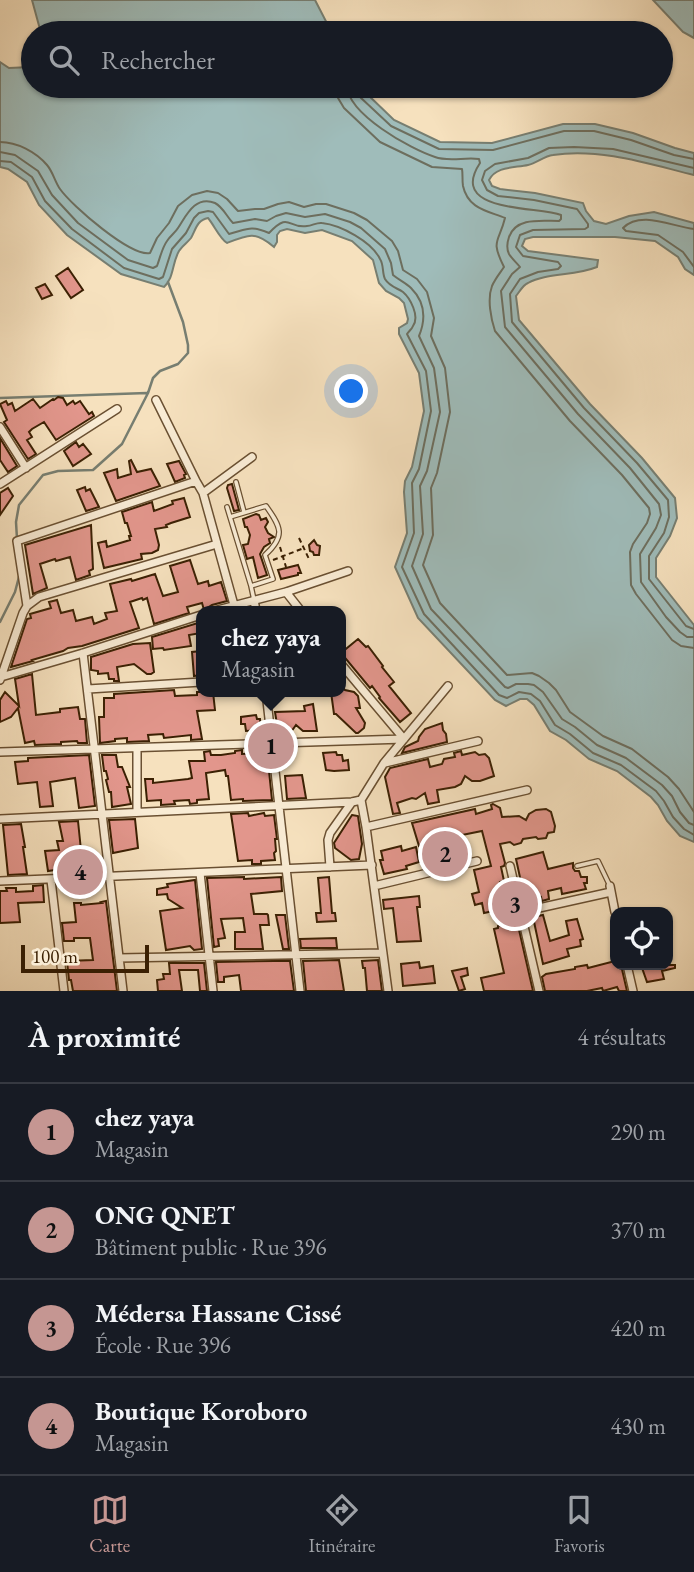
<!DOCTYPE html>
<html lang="fr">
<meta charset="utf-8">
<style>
:root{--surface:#171b24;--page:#20242c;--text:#f1f3f6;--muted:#9ea1a6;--line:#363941;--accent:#c59692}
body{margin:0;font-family:"EB Garamond",serif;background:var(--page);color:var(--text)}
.controls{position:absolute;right:21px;bottom:21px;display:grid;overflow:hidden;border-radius:14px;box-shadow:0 2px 5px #0004}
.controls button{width:63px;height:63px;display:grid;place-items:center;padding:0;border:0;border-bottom:2px solid var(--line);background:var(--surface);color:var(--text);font:35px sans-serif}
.scale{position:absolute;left:21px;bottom:18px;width:128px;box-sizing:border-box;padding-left:7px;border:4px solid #3b2003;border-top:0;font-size:19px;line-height:24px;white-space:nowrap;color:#3b2003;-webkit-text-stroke:5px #f9ecd5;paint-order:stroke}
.you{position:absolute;left:352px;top:392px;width:24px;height:24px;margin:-18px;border:5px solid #fff;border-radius:50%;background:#1a73e8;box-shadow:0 0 0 10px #1a73e833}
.badge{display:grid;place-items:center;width:46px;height:46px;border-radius:50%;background:var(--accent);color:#111;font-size:23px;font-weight:700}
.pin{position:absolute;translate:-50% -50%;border:4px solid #fff;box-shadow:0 2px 7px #0006}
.popup{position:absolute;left:196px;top:606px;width:150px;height:91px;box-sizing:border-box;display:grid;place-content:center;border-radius:14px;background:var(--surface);filter:drop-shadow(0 2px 5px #0005);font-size:23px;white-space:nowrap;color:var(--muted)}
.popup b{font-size:26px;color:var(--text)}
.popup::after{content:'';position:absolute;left:50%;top:100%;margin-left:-14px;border:14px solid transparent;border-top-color:var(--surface)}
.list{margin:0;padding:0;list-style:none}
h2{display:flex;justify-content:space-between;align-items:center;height:91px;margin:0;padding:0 28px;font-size:30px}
h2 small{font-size:23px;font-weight:400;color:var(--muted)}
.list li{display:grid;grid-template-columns:46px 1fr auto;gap:21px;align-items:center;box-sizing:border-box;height:98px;padding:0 28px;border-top:2px solid var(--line)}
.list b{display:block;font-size:26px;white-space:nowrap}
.list p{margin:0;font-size:23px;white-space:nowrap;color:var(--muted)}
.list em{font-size:23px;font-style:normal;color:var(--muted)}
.icon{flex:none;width:38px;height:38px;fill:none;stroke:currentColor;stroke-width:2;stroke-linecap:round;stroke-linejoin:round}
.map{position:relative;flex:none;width:694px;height:991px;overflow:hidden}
.search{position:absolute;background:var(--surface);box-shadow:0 2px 5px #0004;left:21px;right:21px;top:21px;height:77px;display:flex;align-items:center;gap:18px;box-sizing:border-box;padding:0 24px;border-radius:38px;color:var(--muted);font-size:26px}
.sheet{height:483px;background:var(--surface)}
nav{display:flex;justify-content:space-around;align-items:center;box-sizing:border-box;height:98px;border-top:2px solid var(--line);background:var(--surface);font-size:19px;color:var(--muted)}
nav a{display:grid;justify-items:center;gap:4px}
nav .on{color:var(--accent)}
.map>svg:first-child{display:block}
.water{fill:#9fbcba;stroke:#777e71;stroke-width:2}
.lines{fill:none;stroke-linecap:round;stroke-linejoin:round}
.shore{stroke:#6d6e5e;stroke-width:2}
.stream{stroke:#777e71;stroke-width:2.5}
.building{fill:#e2968c;stroke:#3b2003;stroke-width:2}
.lane-casing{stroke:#6a5032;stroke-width:6}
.street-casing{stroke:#6a5032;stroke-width:10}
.path{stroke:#3b2003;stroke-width:2;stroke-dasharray:5 3.5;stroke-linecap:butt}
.lane{stroke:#f9ecd5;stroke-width:3.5}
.street{stroke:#f9ecd5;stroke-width:7}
</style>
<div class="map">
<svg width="694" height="991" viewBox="0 0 694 991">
<rect width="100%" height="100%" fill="#f6e1be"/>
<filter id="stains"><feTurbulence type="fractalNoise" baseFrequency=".00286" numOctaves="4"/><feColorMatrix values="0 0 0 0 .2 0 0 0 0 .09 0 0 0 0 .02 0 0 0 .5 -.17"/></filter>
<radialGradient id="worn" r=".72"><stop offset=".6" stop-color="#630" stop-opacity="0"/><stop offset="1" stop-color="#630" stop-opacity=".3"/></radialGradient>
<path class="water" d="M32,0H315L332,33H41Z
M653,0H694V38L683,32Z
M0,62L9,68L31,67L33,63V86H361L365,92L394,120L440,142L492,143L563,124H595L633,133L675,148L694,153V175C649,164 601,148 553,155C544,156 537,163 528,165C514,168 496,166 489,180L492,186L500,189L535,193L583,203L586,211L594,221L606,224L629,216L654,212L694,223V275L685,269L678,257L655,241L615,237H533L525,239L522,246L528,251L598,260L597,267C575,276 546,273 528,283C523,285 520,291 516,296L519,320L590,404L642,458L675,498L677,518L670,536L656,558V577L694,625V842L680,836L667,821L658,805L651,797L617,771L589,759L566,740L550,731L534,705L527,699H520L506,706L495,700L418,618L395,567L407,533L404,492L405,481L412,467L424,411L419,373L399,334V328L407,323L408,319L404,303L399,298L386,291L379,283L373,260L352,241L322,230L305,233L287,229L280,231L277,235V242L274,247C255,231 249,234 227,243C220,239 214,225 208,218C197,220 196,229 191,238C187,243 182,246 179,251C172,263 174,278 164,287L121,274L67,235L39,205L27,182L8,169L0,167Z"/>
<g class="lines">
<path class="shore" d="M336,86L338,98L344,108L380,142L432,167L462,169C463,174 462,180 463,186C468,209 488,211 505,218C499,243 490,239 504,267C500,273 495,279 492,286C487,299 491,319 495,331L570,421L622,475L649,508L650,514L647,523L633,544L630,552L631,585L636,594L672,640L681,646L694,648
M347,86C348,114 410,149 435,157C448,162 465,157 479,159L480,163C447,213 537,206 561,215V219L559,221C541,221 516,217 509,237C507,243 506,248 509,254C512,259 517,263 520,267L512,274L501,291L505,327L578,414L630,468L659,504L661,515L656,528L640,554L641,582L666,617L680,632L687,637H694
M355,86L356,91L360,97L391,126L439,149L493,150L564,131H594L631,140L674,155L694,159
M0,142C17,142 36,152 47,165C53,172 55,182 60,189C72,206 131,257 150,253L157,238L169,223L178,206L192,195L207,191L218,193L227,199L238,211L255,209H264L278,204L289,202L304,207L316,204H326L354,213L367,220L392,241L398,251L403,270L417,279L427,292L434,318L431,336L445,368L450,412L437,473L431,488L433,535L423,565L440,603L507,675L532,673L539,676L549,683L556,690L570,712L603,736L632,749L668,777L679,789L694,812
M0,152L15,155L38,171L52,195L78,223L128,260L153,268L157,266C160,258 162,248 167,241C170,236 175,233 178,228C186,216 195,195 215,203C223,207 227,217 233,223L255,219L267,221L276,216L286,213L305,217L325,214L350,222L361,228L385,249L391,263L393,275C399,280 406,283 411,288C425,302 426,319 419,336L434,368L440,412L427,471L420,486L423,534L412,566L431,609L505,687L508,688L516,684H528L534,685L543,692L562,719L575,727L597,745L626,758L662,785L672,796L680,812L689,823L694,825
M0,161L11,162L32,177L45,201L72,229L124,268L159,279L163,277L172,249L186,233L194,218L199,213L208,211L213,212L229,234C248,229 250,225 269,233C290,211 287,229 307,226C312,226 317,222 322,223C341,225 372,242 380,259C384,265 382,273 385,279C389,286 397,288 403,292C410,298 420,316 413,326C412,329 409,331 407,334L426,371L431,411L419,469L412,483L414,533L402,567L424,614L499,695L507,698L519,692L531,694L540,701L555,725L570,734L593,753L621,765L656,791L664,801L673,817L684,829L694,835
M694,168L613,149L574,147L549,148L528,158L495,164L485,171L482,180L487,190L498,196L534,200L577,209L588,224V227L585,229L533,230L520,235L516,247L523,256L558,262L561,266L558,269L538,272L520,279L510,294L512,322L584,408L637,463L668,500L669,517L664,533L649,556V579L686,626L694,629
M694,229C673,227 641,210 623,228L626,231L658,235L683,252L694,267"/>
<path class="stream" d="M0,398L147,393
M17,539L16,522L19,505L43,475L58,471L93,470L122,444L148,393L153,378L160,371L178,364L188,353V345L183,322L168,282
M0,622L15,592L20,573"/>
</g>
<path class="building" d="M68,268L83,290L71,298L56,276Z
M45,284L52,295L42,299L36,288Z
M58,397L63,398L67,405L73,401L75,404L80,401L89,414L92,412L94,416L56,440L44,422L32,429L29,432L32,437L27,440L36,454L28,459L4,422L7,420L0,404L6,401L8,405L12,403L15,411L33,399L40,408L53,399L54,400Z
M0,438L17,466L8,472L0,460Z
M76,442L79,447L83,444L91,454L73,466L64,451Z
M131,460L137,472L151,469L160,486L116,501L104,473L117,469L118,478L131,474L129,461Z
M179,461L186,474L184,475L185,478L175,482L167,464Z
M232,484L239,510L234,511L227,488L228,485Z
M85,487L86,491L90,489L99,507L86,511L77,490Z
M8,488L13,496L0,515V493Z
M184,498L190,517L171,523L166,525L167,527L155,529L159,545L158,550L152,553L141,554L142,559L104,568L98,543L106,541L107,547L130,540L129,536H131L127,523H125L122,512L152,502L154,511L173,504L172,501Z
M256,514L259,515L261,520L266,518L268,522L265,527L268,533L274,537L269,539L270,543L264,547L260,554L267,575L258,578L253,557L247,559L243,545L248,544L250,535L247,527H245L243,519Z
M91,525L93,569L89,571L90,575L76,580L70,557L56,561L55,559L40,564L47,588L33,594L25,545Z
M314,540L317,545L320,546L319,555H314L313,552L310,551L309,545Z
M190,560L198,584L208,581L209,586L221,582L227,601L212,605L204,610L202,603L187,607L189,613L154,624L147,598L143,600L142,598L130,602L139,628L82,646L68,648L63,651L32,660L33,661L11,667L27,619L31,618L30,614L51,608L49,602L57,600L61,613L73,610L76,621L92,617L94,624L107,619L105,613L117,611L110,584L131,579L132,581L155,574L163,596L178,592L170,566Z
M298,565L301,573H298V575L281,579L278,570Z
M201,622V633L189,635L191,646L164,650L163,648L153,649L152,637Z
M358,639L366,647L368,646L383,666L382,667L394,682L389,686L411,713L400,722L379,698L380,697L372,686L370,688L341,653Z
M150,643L154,672L151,674H147L134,664L117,667L119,681H114V679H109L108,673L98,674V671L91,670V657L133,644Z
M201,651V675L194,676L192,652Z
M32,674L36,715L60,712V709L78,707L80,719H85L87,743H78L77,741L61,742V744L35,745L34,741L25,743L18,708L11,717L0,722V700L5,692L19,706L15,679Z
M341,686L345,690L354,692L358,696L360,708H356L365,723L364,728L358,733H356L336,714H334L331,692H341Z
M174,690L175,696L197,695V692H213L215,710L197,711L202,739L191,740V735L164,738L163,734L148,735L149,741L127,742V738L115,739V741L100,743L99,717H104V698H114V694Z
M313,704L317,731H303L296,725L291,732L278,731L275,712L305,711L304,706Z
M256,715L257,719H260L261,730L246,731L245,724H241V717Z
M442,723L443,730L446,734L447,742L402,753L405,747L418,741L419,737L425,729Z
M242,750V754L263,753L264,771H269L272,800L243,801V799L231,800L228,776H226L225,770L206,773L209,799L197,800V803L190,804L189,800L174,801L175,804L161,805V800L147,801L145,779H153V783L188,779L192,778L189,761H205L204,752L210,751L211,755H221L235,753V751Z
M461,751L462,755L475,752L479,755L485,754L489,758L494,776L480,781H472L465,776L461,784L455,787L437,790L439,802L428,804L425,793L416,799L412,798L397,803L400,813L393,814L385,777L390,768L428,759L430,767L442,764L444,759L455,757L454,753Z
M336,752L337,755H342L343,761L348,760L349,770L334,771L326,770L323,753Z
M89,755L95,806L79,808L75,778L50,782L53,806L40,807L37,782L18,784L15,762L28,761V758Z
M102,755H116L118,767H122L130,787H127L131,804L112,807L111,792H109L106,780L108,779L106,771H104Z
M302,775L306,798L287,799L285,776Z
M493,804L500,808L502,817L519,816L526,820L529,814L536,810L546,809L551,812L555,826L554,832L548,833L546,838L538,839L536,837L523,839L521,843L514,845L510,842L500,844L505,863L504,866L501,867L504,881L500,882L503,898L506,897L507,902H510L512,910L499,913L498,910L484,913L482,903L475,905L472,894L479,892L474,870L491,866L482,831L462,835L466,847L468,848L466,850L468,857L439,863L434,843L419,846L412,823L475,809L476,814L492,809L491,805Z
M248,813L249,816L264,813L265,816L274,815L277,839H275L276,851L274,853L275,860L261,861V864H252V860L238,861L231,814Z
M352,815L358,816L362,844L359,859L351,860L335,848L334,843Z
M135,819L138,848L113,853L109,820Z
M78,821L83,870L62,872L61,869L48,871L45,851L59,850L57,841H63L59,822Z
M21,824L25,847H23L27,874L8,875L3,825Z
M401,846L402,851L416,847L419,862L406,866L407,869L384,874L380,860H383L381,851Z
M543,852L548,869L573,863V868L575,871H579L581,877H587V883H584L586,889L562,894L561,888L548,891L549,899L542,901L541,897L530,899L525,881L521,882L516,859Z
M244,877V879L281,877L282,891L251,894L254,914H267L268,915L269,925H260L263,949H235V932H245L243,918L221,919L225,938L218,939L219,946L214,947L207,878Z
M329,877L332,913H335L336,921L317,922L316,913H321L318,878Z
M195,880L202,949L194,950L190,946L166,950L160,911L182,908L168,899L167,894L157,895V889L168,887L167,884Z
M43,885L44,902L18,903L20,922L0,923V891H7L6,888H16V892L33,891V886Z
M419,896L420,907H417L421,941L397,942L393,908L384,909L383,900Z
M106,901L117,991H73L71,980H69L67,961L93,960L90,938H74V941H64L62,923L76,922L74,903H81V905L102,903L101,902Z
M276,915H285L289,949H283Z
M543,915L550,941L569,935L566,921L577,919L583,939L580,940L581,946L567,949L569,956L543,964L533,917Z
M517,921L533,991H484L481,978L504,973L494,929L498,928V926Z
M336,938L337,948H301L300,939Z
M339,960L344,991H306L303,961Z
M378,960L382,991H367L365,968H363L362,961Z
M274,961H290L294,991H241L239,975L224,977V982H218L216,962Z
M615,961V965H621L627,991H619L617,987L603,991L602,988L587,991H545L542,977L546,974L575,969V967L587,965L588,968Z
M419,962L420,968L433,966L435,983L403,986L401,964Z
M169,963H204L207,991H200L198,970H179L182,991H158L157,980L164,979L163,974H170Z
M641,965H675V968L662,971L664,979L647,982Z
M467,968L468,975L461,977L465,989L459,991L452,971Z"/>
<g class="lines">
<g class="lane-casing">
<path id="lane" d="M236,482L244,512
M227,507L251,586L273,579L265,555C286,536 281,527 266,506L230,517
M251,586L254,600
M577,866L598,861L610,886"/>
</g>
<g class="street-casing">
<path id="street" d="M156,400L196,481L203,493L234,605
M0,427L26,468
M0,484L117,409
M203,493L252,457
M286,592L301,611
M254,600L256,611
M27,606L17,541L196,481
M214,611L286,592L348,571
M83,653L123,991
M341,664L404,739
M1,677L83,653L201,615
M0,680L23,613L27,606L39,597L217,544
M88,689L201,682
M266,692L300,991
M137,748V812
M0,752L404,739
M385,763L478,741
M0,819L352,802L361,800
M366,827L527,790
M510,866L539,991
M330,867L328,840L330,833L352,802
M200,873L213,991
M51,880L64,991
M0,881L372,865
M374,886L477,861
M610,886L615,912
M521,912L611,892
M119,958L383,953
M627,965L633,991
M388,991L366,827L361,800L384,763L448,686"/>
</g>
<path class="path" d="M299,538L309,559
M280,547L286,567
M273,560L304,548
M650,912H651
M668,935L673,934"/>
<use href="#lane" class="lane"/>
<use href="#street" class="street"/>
</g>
<rect width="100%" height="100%" filter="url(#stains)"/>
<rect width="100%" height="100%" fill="url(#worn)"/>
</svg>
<div class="controls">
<button><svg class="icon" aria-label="locate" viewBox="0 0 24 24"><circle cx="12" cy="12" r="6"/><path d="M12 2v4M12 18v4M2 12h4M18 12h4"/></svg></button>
</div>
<div class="scale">100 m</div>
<div class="you"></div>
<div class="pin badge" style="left:271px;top:746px">1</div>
<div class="popup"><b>chez yaya</b>Magasin</div>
<div class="pin badge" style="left:445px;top:854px">2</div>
<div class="pin badge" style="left:515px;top:904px">3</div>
<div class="pin badge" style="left:80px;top:872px">4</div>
<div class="search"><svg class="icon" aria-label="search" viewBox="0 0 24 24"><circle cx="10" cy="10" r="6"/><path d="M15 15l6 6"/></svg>Rechercher</div>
</div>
<section class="sheet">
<h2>À proximité<small>4 résultats</small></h2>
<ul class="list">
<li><span class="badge">1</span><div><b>chez yaya</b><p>Magasin</p></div><em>290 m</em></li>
<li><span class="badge">2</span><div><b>ONG QNET</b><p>Bâtiment public · Rue 396</p></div><em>370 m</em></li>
<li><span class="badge">3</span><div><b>Médersa Hassane Cissé</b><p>École · Rue 396</p></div><em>420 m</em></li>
<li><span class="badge">4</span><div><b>Boutique Koroboro</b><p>Magasin</p></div><em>430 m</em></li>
</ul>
</section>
<nav>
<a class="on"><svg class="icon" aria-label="map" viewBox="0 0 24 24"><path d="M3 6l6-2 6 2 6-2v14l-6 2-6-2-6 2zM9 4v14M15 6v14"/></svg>Carte</a>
<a><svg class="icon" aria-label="directions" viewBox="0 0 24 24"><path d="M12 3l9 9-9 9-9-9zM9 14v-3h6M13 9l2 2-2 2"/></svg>Itinéraire</a>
<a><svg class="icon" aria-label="saved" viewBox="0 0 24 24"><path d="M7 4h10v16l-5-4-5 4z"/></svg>Favoris</a>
</nav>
